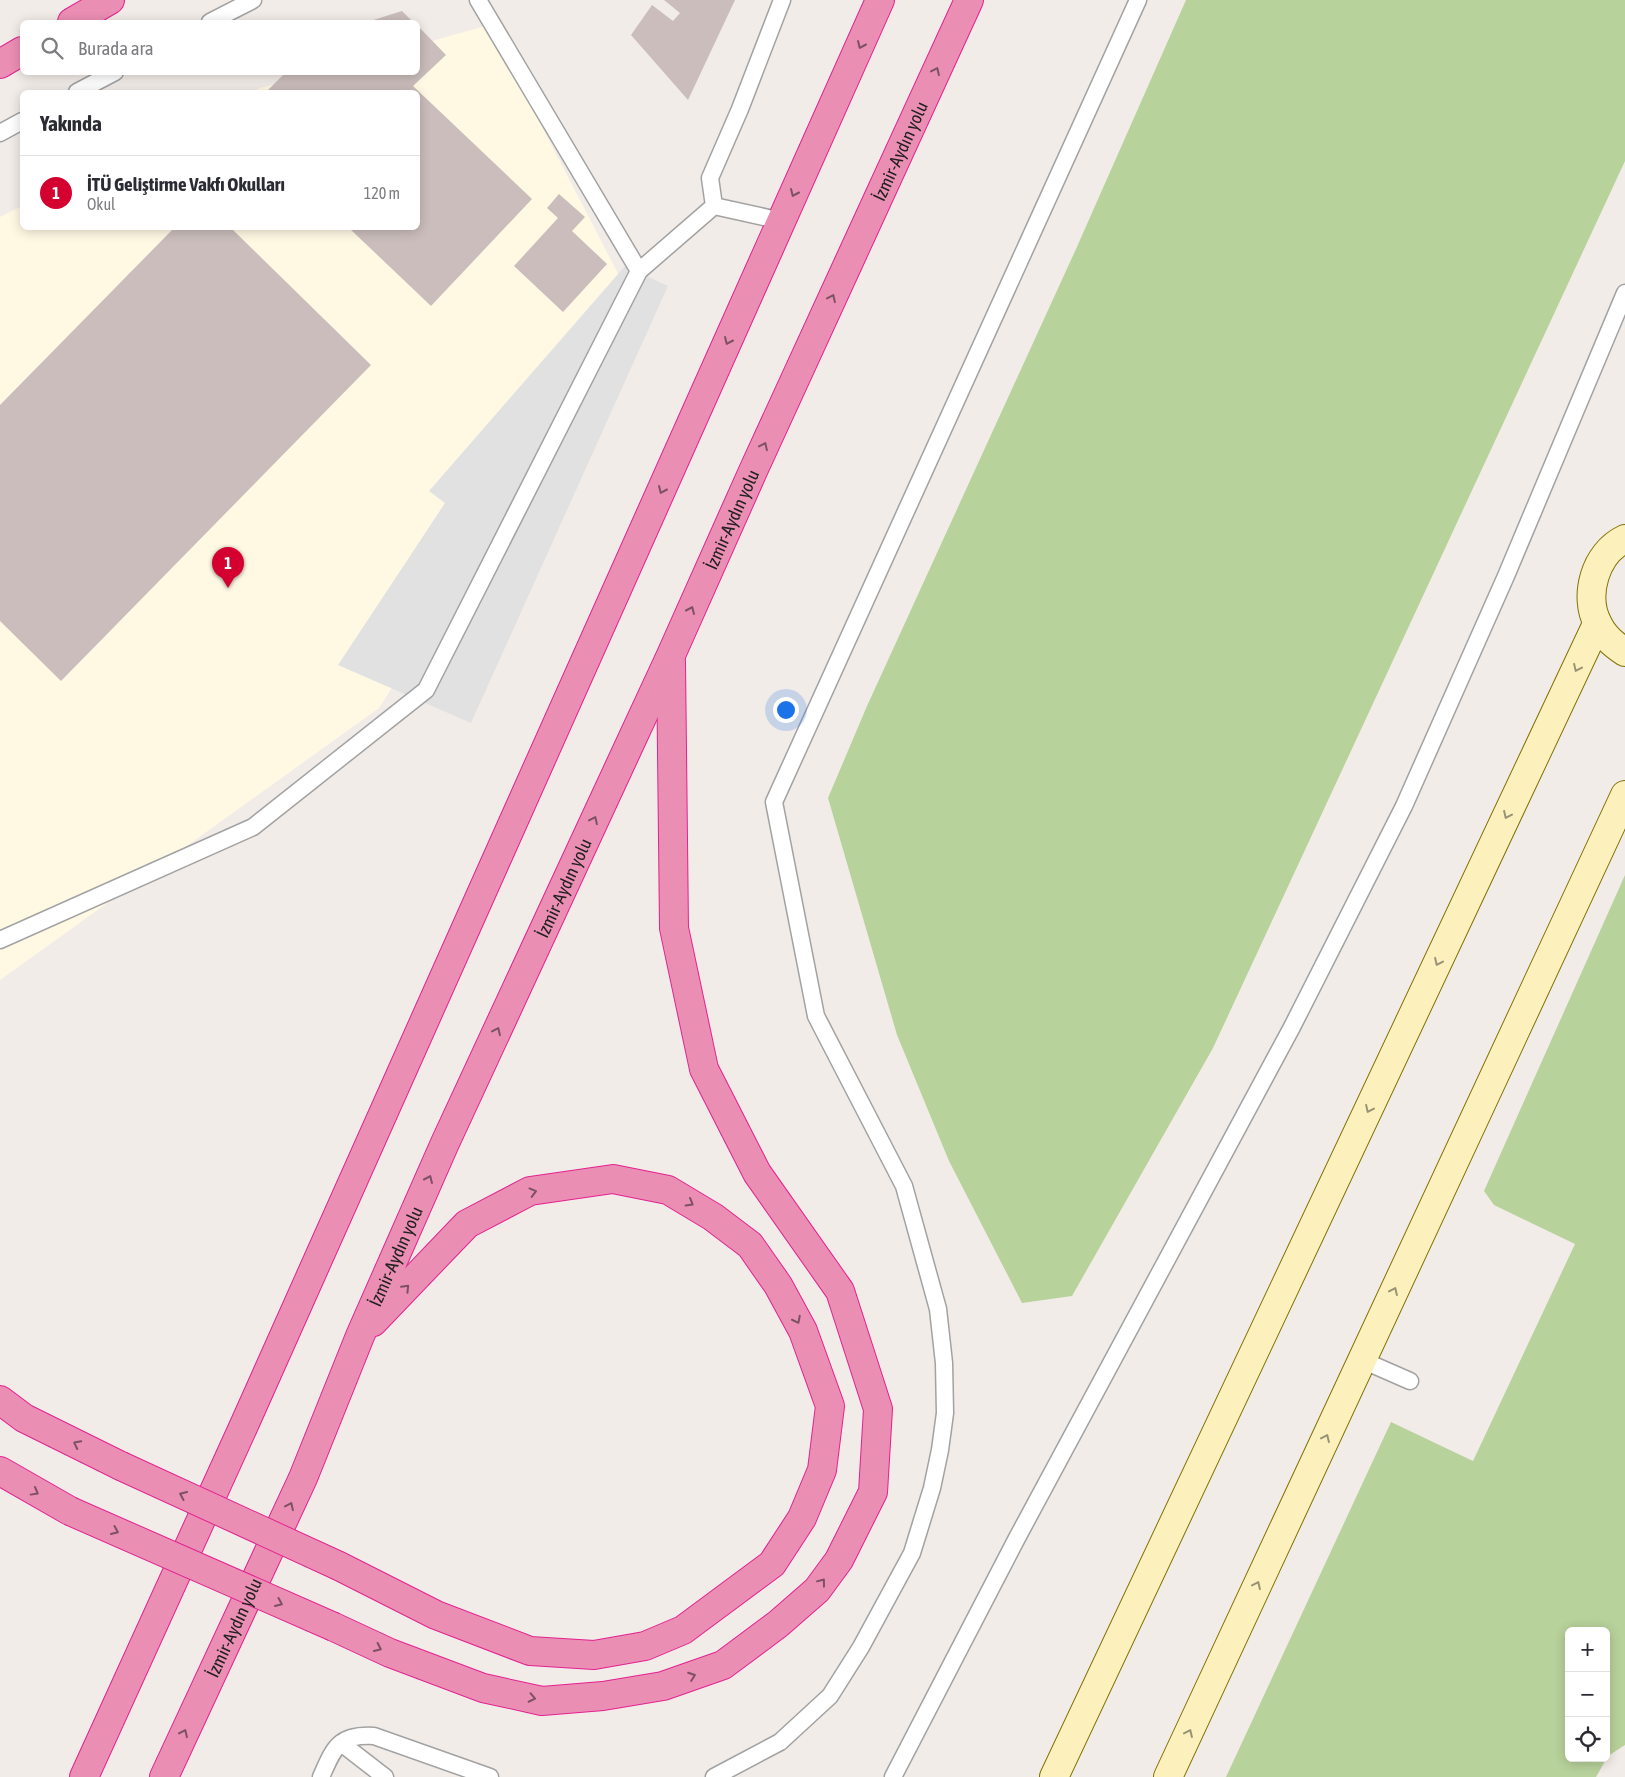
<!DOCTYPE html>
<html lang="tr">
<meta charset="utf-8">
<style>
:root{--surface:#fff;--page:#f7f7f7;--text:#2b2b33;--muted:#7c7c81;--line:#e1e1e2;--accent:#d30030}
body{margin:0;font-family:"Asap Condensed",sans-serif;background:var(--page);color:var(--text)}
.controls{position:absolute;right:15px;bottom:15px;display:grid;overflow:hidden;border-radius:8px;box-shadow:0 2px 12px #0003}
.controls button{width:45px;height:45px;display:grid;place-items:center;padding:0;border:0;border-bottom:1px solid var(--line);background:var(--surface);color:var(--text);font:25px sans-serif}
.you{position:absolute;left:785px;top:709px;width:18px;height:18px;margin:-12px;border:4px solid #fff;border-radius:50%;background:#1a73e8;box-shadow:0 0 0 8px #1a73e833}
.badge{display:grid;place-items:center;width:32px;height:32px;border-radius:50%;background:var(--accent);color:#fff;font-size:16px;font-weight:700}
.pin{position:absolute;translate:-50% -41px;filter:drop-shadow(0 1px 2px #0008)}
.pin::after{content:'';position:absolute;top:26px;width:18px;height:15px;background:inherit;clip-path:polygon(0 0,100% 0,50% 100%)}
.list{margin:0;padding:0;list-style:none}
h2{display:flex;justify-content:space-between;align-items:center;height:65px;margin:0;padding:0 20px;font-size:21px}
h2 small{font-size:16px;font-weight:400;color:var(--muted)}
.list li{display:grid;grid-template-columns:32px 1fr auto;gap:15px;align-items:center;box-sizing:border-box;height:75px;padding:0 20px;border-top:1px solid var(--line)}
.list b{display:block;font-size:19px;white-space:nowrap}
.list p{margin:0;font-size:16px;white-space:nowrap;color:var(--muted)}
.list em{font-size:16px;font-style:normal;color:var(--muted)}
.icon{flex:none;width:28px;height:28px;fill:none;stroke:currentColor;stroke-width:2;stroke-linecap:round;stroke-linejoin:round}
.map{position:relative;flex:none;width:1625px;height:1777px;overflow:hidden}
.search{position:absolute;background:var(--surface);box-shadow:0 2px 12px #0003;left:20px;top:20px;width:400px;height:55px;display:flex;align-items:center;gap:12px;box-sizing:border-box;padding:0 18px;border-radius:8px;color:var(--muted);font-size:19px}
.panel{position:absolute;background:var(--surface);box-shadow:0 2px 12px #0003;left:20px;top:90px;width:400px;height:140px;border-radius:8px}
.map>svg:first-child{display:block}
.education{fill:#fff9e4}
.forest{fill:#b8d29b;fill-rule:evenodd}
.parking{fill:#e1e1e1}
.building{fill:#cabdbb}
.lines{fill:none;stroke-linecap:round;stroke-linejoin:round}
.lane-casing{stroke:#a2a2a2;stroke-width:19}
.secondary-casing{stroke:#807101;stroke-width:30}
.highway-casing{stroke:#e22290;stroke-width:30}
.lane{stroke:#fff;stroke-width:16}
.secondary{stroke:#fcf1bc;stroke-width:28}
.highway{stroke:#eb8eb4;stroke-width:28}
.highway-bridge-casing{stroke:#e22290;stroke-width:30;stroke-linecap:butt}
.highway-bridge{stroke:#eb8eb4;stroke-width:28}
.oneway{stroke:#7c5263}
.oneway2{stroke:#999376}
.labels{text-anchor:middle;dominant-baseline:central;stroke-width:5;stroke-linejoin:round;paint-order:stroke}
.street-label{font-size:18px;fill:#212121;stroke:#fff}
</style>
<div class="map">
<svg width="1625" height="1777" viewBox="0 0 1625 1777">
<rect width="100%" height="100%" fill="#f2ece8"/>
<path class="education" d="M489,25L625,287L532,468L379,708L0,980V217L22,206V228H418V92H251L260,88L316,73L418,72V45Z"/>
<path class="forest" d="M1186,0H1625V161L1213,1048L1072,1296L1022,1303L949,1161L897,1035L828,798L867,706L1076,249Z
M1625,875V1745L1608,1756L1596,1777H1226L1391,1422L1473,1461L1575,1244L1494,1205L1484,1191ZM1569,1631H1606V1758H1569Z"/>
<path class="parking" d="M625,266L668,286L471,723L338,665L445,503L429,491Z"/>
<path class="building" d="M664,0H735L688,100L631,35L652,5L673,21L680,13Z
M402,11L413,22H367Z
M418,26L446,55L413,86L532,199L431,306L349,228H418V92H266L286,72H418Z
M559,194L585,217L572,231L607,264L563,312L514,266L558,218L547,208Z
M174,228H231L371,365L61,681L0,621V405Z"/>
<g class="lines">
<g class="lane-casing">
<path id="lane" d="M478,0L639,271
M210,22L253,0
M77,92L115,72
M0,133L22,121
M714,206L710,178L740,109L782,0
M714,206L782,221
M0,940L253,827L426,690L639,271L714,206
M1362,1360L1410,1381
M341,1743L385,1777
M321,1777C334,1748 338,1734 374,1736L490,1777
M714,1777L780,1742L830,1696L861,1647L912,1553L932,1488L940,1450L945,1413L944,1363L938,1309L904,1186L816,1016L774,802L1138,0
M893,1777L1017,1538L1292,1027L1404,806L1506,576L1625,293"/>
</g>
<g class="secondary-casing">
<path id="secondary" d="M1625,539C1595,553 1583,596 1598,624C1604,637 1614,645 1625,652
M1054,1777L1597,624
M1168,1777L1625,795"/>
</g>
<g class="highway-casing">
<g id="highway">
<path d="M72,22L110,0"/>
<path d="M0,64L22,51"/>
<path d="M0,1400L24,1418L121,1466"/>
<path d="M0,1471L70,1511"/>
<path d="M339,1566L436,1615L530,1651L594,1655L645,1646L683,1630L772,1564L802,1518L822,1470L830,1406L803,1331L778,1285L750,1245L713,1217L668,1190L613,1179L530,1191L467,1224L373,1322"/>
<path d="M334,1627L390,1653L483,1688L542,1701L603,1696L663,1686L723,1665L778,1624L817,1590L839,1560L873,1492L878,1409L840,1291L757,1173L704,1069L674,928L671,662"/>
<path d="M84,1777L245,1423L880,0"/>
<path id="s1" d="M164,1777L303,1478L360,1336L445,1143L671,655L753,471L969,0"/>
</g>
</g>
<use href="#lane" class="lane"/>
<use href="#secondary" class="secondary"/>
<use href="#highway" class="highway"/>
<g class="highway-bridge-casing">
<path id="highway-bridge" d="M121,1466L339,1566
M70,1511L334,1627"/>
</g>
<use href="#highway-bridge" class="highway-bridge"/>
</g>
<defs><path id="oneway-chevron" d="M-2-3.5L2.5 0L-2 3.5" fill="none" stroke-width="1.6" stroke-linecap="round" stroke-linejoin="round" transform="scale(1.25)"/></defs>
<g class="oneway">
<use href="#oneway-chevron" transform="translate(861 45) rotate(114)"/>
<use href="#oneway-chevron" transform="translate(936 71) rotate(-65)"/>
<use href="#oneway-chevron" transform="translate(794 193) rotate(114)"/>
<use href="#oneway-chevron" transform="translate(832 298) rotate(-65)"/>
<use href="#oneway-chevron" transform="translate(728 341) rotate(114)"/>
<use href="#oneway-chevron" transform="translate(764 446) rotate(-65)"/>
<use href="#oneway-chevron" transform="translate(662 490) rotate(114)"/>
<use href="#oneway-chevron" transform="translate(691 610) rotate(-66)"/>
<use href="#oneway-chevron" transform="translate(594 820) rotate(-65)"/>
<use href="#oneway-chevron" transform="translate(497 1031) rotate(-65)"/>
<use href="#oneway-chevron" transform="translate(429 1179) rotate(-66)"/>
<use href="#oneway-chevron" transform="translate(533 1192) rotate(-15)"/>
<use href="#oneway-chevron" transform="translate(690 1203) rotate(30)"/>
<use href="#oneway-chevron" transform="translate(406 1288) rotate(-46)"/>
<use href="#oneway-chevron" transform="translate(797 1320) rotate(63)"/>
<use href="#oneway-chevron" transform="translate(77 1444) rotate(-153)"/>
<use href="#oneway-chevron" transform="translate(35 1492) rotate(29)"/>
<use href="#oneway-chevron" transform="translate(183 1495) rotate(-156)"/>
<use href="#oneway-chevron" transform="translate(290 1506) rotate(-65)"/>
<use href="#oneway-chevron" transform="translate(115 1531) rotate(24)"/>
<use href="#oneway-chevron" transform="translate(822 1582) rotate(-53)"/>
<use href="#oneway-chevron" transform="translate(279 1603) rotate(24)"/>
<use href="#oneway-chevron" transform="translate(378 1648) rotate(25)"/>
<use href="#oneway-chevron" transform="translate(692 1676) rotate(-20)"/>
<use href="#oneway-chevron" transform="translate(532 1698) rotate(12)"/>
<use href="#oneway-chevron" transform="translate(184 1733) rotate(-65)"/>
</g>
<g class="oneway2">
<use href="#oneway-chevron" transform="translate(1577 668) rotate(115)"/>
<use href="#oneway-chevron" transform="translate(1507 815) rotate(115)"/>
<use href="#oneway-chevron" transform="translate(1438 962) rotate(115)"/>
<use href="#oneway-chevron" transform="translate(1369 1109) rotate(115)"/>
<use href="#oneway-chevron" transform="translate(1394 1291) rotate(-65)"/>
<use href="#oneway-chevron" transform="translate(1326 1438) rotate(-65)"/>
<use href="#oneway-chevron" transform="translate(1257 1585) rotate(-65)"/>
<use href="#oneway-chevron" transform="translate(1189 1733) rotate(-65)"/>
</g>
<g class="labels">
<g class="street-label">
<text stroke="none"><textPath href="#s1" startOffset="1785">İzmir-Aydın yolu</textPath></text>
<text stroke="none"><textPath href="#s1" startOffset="1380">İzmir-Aydın yolu</textPath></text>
<text stroke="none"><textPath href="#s1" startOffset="975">İzmir-Aydın yolu</textPath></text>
<text stroke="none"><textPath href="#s1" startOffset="570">İzmir-Aydın yolu</textPath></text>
<text stroke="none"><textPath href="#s1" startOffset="165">İzmir-Aydın yolu</textPath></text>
</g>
</g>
</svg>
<div class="controls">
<button>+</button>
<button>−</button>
<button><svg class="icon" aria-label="locate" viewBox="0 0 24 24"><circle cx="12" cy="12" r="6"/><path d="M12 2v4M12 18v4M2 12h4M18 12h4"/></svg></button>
</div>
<div class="you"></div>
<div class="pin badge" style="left:228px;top:588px">1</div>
<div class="search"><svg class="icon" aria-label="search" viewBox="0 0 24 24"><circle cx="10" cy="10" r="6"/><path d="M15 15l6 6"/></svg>Burada ara</div>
<section class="panel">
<h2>Yakında<small></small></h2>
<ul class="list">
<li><span class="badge">1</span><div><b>İTÜ Geliştirme Vakfı Okulları</b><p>Okul</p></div><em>120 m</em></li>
</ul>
</section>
</div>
